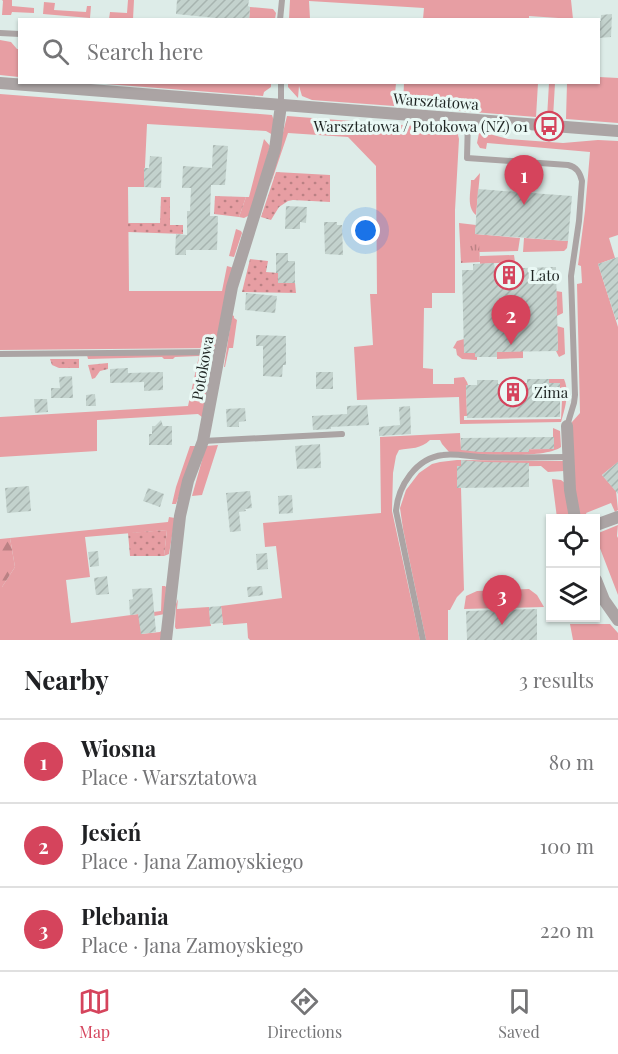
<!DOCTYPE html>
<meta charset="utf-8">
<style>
:root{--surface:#fff;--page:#f2f2f2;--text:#202124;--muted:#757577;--line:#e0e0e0;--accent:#d5445c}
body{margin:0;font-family:"Playfair Display",serif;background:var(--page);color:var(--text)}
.controls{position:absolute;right:18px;bottom:18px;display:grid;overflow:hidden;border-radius:0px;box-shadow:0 2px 4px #0004}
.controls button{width:54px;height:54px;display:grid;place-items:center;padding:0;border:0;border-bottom:2px solid var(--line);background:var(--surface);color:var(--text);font:30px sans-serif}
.you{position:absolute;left:366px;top:231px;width:21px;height:21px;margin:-15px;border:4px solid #fff;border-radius:50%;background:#1a73e8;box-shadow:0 0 0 9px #1a73e833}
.badge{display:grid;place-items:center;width:39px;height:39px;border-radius:50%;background:var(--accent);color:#fff;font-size:20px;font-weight:700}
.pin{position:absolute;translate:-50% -50px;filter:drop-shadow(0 2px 3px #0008)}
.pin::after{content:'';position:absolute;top:32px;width:21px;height:18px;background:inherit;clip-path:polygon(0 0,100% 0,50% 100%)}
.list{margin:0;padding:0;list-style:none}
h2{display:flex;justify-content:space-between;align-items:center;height:78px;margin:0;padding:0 24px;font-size:26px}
h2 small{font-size:20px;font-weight:400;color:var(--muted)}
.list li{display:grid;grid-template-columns:39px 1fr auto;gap:18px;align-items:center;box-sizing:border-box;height:84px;padding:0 24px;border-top:2px solid var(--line)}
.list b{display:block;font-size:22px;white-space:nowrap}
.list p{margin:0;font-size:20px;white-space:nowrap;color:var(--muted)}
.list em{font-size:20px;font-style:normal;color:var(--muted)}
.icon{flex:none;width:33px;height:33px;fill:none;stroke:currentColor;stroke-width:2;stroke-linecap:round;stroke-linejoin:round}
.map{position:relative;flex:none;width:618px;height:640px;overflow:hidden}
.search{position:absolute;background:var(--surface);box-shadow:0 2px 4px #0004;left:18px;right:18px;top:18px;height:66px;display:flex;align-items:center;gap:15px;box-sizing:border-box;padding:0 21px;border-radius:0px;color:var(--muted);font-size:22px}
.sheet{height:330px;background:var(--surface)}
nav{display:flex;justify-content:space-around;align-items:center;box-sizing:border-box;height:84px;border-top:2px solid var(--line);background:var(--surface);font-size:16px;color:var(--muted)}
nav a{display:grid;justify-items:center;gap:3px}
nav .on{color:var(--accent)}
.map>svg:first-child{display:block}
.grass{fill:#e79ea3}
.forest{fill:url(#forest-firs)}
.park{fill:url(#park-tufts)}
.garden{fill:url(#garden-dots)}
.building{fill:url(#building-hatch)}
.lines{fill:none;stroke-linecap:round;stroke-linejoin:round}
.lane{stroke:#aba4a4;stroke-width:6}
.street{stroke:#aba4a4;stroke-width:12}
.labels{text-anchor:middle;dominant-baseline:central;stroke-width:6;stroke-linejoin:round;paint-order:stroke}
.street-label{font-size:15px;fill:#1f2523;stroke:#eaf9f5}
.poi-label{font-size:15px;fill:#1f2523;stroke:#eaf9f5;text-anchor:start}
</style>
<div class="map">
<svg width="618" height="640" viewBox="0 0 618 640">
<defs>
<pattern id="forest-firs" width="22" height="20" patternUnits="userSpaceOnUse" patternTransform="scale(1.5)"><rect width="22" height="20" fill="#e79ea3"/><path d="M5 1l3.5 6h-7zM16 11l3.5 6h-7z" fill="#bb8184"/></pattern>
<pattern id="park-tufts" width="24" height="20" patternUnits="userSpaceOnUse" patternTransform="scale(1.5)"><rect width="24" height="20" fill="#e79ea3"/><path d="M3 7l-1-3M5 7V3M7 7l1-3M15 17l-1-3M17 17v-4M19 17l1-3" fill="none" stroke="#bb8184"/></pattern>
<pattern id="garden-dots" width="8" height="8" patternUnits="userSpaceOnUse" patternTransform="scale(1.5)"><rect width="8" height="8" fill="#e79ea3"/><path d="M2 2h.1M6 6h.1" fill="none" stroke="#bb8184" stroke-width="1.8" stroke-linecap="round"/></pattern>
<pattern id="building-hatch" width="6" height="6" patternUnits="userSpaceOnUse" patternTransform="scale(1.5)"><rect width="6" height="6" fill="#c3d2cd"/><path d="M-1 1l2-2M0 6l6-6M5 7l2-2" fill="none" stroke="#a7b4b0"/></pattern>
</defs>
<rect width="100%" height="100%" fill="#ddece8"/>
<path class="grass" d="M2,0H12V6L34,8V13L12,12L11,15H2L3,1Z
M128,0H134L133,19H109L110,12L127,13Z
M290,0H571L573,19L529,16V20L423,19L424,8L309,1L310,19H289Z
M44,2L55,3L54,10L86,12L87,6H91L90,18L43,14Z
M250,7L273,9L276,13L275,19L249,20Z
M0,40L11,42L17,49H19V77L0,75Z
M599,77L618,78V123L566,119L567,83L598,82Z
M93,83H271V87L264,92L263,96Z
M288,83H396L394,106L312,100L302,96L299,86L298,98L288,87Z
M404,83H538L536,117L449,110V104L417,102L416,108L403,106Z
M549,83H555L553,118H547Z
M0,94L272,115L273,118V135L266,131L147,124L144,187H128L129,291H222L227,266L234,268L217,348L0,350Z
M287,116L453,129L457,131L459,139L455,210V293H432V308H424L423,368L433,369V384H454V378L464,377L467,382L468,385H466L467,416H464V420L561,419L562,401L560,400V383H549V379H564C570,393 565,408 561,422L460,424L459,397L357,400L354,347L373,345L370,294H377L376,166L348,137L288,133L270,186Z
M482,132L508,139L563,143L598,140L618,141V235L609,238L615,258L598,264L618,327V462L602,475L616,491L618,510L615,512L611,503L586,513L588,518H581L579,515L573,474L572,422L580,413L577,284L582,283L581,266L578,265L585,211L590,152L487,143L486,149L480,148L477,143L479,133Z
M264,139L270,146L250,215L244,218L239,217L246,197H249Z
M480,173L476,215C466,207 471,192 471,180H474Z
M459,223L476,225L475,234L520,238L518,251L479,252V243H460Z
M236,229L241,231L242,233L234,257L229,256Z
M524,238L568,241L567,248L564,251L523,252Z
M514,255L515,262L480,264V256Z
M556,291L562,292L563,313L557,316Z
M232,315L234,316V318L237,320L233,348H229L225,367H224Z
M557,326L564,328L565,354L559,357L556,351L558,350Z
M464,339L475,353V357H477V360L462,359L457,355L456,349L453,348L457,341Z
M523,351V358L497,359V352Z
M87,355H204L211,358L206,385L210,386L202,417L198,414L97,420V451L0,457V417L188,406L199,356L175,357L173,359H164L162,357L88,359Z
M553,428L560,431L561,447C543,460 471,454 449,452L442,444L440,440H430C421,449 411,448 399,450L396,456L393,473L392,511L420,640H250L248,638L247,623L223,625L221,606L282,598L276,546L265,547L263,523L381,513L380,437L460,433L461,450L553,449Z
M218,445L202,495L192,496L206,446Z
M190,446H197L176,504H172L176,487Z
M457,460L564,461V471L548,472L541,466L457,467V488H461L464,590L457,597L450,610H448V640H426L403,529L400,508L406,490L419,473L432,464L440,462Z
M552,479L561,480L565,483L570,516L567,517V518H557Z
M169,517L175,518L169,554L164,556L167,530L85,537L90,577L66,580L71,623L161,611L162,586H165L166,587L165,614L154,616L141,634L160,632L163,629L161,640H0V587H2L15,567L10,538L168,522Z
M618,525L617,536L618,538V595L596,538V534Z
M529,589L537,595L544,607L464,609L466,596L477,591Z
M178,599L177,609L209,607L211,626L176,629L175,627L176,604Z
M570,624H610L618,633V640H573Z"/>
<path class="forest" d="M10,538L15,567L2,587H0V539Z"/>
<path class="park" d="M479,242L480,262L461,263L460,243Z"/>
<path class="garden" d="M276,172L330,175V202L293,200L288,201L279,207L271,220L261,217Z
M215,196L246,197L239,217L214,214Z
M161,197H170V225H183V234L128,232V223H160Z
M250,259L268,261L266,272L278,273V283H295L296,293L242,292Z
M50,359H79V368H59L52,365Z
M108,363V369L100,371L95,378L92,379L88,365Z
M167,530L164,556H130L128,533Z"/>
<path class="building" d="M177,0H249L248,6L250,7L249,20H215L216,18L176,14Z
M612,14L611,37L598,38V21H601V15Z
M213,145L228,146L225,185H211L210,216H218L217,250H186V255H175L176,234L187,235V211H190L191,188H182L183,166L212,168Z
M150,156L162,157L161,188L144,187V168H149Z
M478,189L572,196L568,241L475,234Z
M286,206L307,207L306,223L300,222V229H285Z
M324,222H337V225H342L343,255L325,254Z
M276,253H288V261H295V283H278V273H276Z
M618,257V319L616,320L598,264Z
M494,263L495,269L556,267L558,351L497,352V357H475V353H464L462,270H473V264Z
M246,293L277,296L275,313L245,310Z
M256,335L286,336V365H283L282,377L263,376V346H256Z
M128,368V373L163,372V390L144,391V382L110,383V369Z
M316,372H333V389H316Z
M72,376L73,398H51V388H60L59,377Z
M527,379H549V383H560V417L467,418L466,385H477V380H498V384L527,383Z
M95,394L96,406H86V395Z
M34,399H47L48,412L35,413Z
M367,405L369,425L331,427V429L313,430L312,416L347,414V406Z
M410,406L411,434L379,436V427L400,425L399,407Z
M245,408L246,421L239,422V427H227L226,409Z
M161,420L163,426H172V445H149V434H152V426H155Z
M554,437V449H529V452H479L461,450V438Z
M320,444L321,468L297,469L295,446Z
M461,460L484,462L529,463V487L457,488V466H461Z
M618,462V494L602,475Z
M29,486L31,511L7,513L5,488Z
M148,488L164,494L160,507L143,501Z
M250,491L252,508L245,509L246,511L239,512L241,531L230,532L226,493Z
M292,495L293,513L279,514L278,496Z
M98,551L99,566L90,567L88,552Z
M267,553L268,569L257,570L256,554Z
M107,576L109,594L96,595L94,578Z
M262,586L263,595L248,597L247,587Z
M152,588L156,632L141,634L138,614L130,615L129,600L133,599L132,589Z
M221,606L223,623L210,624L209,607Z
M537,609V640H467L466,611Z"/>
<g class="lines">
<path class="lane" d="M280,20L282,0
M0,33L20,34
M281,82V105
M468,119L467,158L568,165C577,167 580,173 582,181L579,221L571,276L575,395L574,403L567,426
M0,354L220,352
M203,441L342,434
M423,640L396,511C398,486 416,458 443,455C456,453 471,457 484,457C512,458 540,457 568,457"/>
<path class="street" d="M0,83L618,131
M567,426L570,490L575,518
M596,525L618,517
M596,580L604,600L618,620
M166,640L180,516L188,481L203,441L232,287L275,149L281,105"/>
</g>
<defs>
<g id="bus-ring" transform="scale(1.5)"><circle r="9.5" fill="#eaf9f5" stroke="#d5445c" stroke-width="1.5"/><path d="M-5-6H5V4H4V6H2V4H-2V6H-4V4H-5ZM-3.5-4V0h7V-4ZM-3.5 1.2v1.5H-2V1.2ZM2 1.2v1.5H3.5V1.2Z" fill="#d5445c"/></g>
<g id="building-ring" transform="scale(1.5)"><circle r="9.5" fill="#eaf9f5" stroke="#d5445c" stroke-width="1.5"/><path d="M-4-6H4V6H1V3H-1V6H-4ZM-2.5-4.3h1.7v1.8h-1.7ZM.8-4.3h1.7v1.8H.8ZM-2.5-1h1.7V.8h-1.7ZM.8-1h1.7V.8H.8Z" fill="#d5445c"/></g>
</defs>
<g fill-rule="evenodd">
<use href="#bus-ring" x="549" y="126"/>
<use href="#building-ring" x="509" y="275"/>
<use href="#building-ring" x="513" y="392"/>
</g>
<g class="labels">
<g class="street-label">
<text transform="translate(436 101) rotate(4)">Warsztatowa</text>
<text transform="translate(202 368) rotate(-80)">Potokowa</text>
</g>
<g class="poi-label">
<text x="528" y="126" text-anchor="end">Warsztatowa / Potokowa (NŻ) 01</text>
<text x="530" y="275">Lato</text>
<text x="534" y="392">Zima</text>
</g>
</g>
</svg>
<div class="controls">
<button><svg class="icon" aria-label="locate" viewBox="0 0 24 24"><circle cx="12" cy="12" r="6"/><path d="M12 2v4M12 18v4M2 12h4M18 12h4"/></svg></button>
<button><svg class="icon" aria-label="layers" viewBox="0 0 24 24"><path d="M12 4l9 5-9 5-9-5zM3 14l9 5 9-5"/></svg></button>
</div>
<div class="you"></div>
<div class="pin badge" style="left:524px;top:205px">1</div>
<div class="pin badge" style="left:511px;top:345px">2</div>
<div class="pin badge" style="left:502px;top:625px">3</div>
<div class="search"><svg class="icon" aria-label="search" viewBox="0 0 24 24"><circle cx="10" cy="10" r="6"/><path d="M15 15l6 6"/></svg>Search here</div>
</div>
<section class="sheet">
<h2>Nearby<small>3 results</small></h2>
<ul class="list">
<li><span class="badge">1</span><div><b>Wiosna</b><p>Place · Warsztatowa</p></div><em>80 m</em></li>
<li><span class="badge">2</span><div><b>Jesień</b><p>Place · Jana Zamoyskiego</p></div><em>100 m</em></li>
<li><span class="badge">3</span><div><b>Plebania</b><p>Place · Jana Zamoyskiego</p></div><em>220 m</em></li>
</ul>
</section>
<nav>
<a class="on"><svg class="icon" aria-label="map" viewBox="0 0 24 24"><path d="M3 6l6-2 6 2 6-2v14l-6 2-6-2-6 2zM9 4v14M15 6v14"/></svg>Map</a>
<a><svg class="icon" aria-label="directions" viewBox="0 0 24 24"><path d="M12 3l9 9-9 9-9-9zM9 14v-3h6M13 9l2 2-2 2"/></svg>Directions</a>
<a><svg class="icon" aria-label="saved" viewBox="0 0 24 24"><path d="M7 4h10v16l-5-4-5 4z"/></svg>Saved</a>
</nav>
